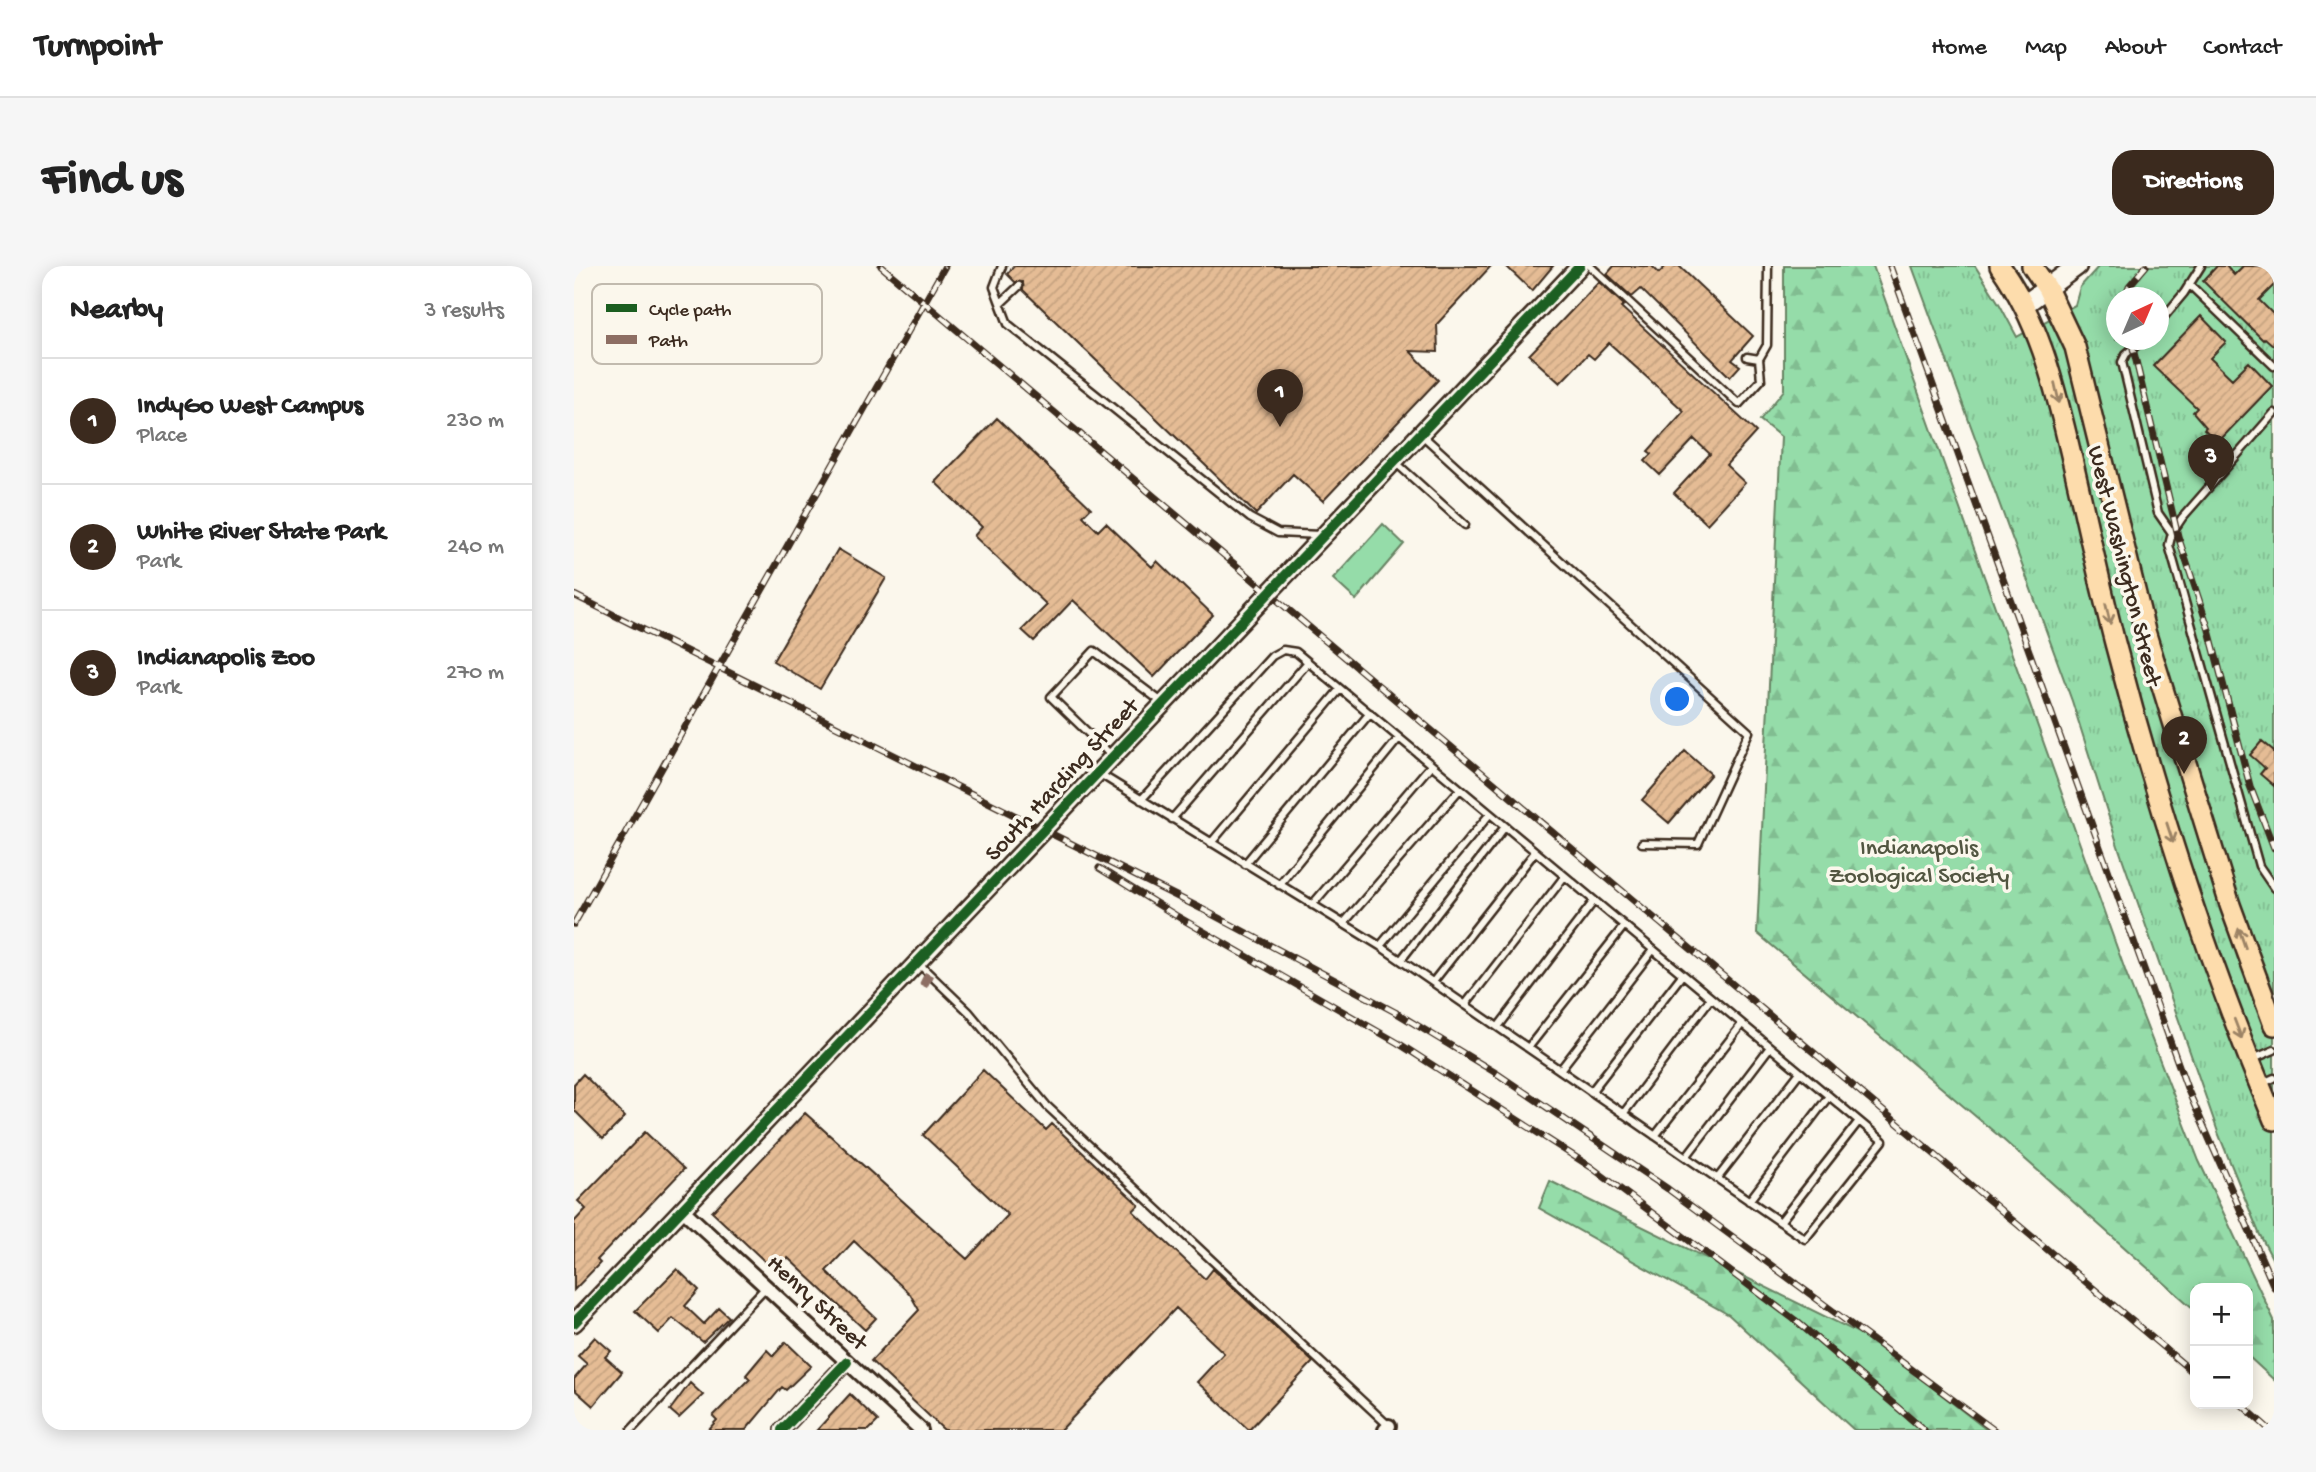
<!DOCTYPE html>
<meta charset="utf-8">
<style>
:root{--surface:#fff;--page:#f6f6f6;--text:#222;--muted:#767676;--line:#e0e0e0;--accent:#3b2a1e}
body{margin:0;font-family:"Gochi Hand",sans-serif;background:var(--page);color:var(--text)}
.controls{position:absolute;right:21px;bottom:21px;display:grid;overflow:hidden;border-radius:14px;box-shadow:0 4px 18px #0003}
.controls button{width:63px;height:63px;display:grid;place-items:center;padding:0;border:0;border-bottom:2px solid var(--line);background:var(--surface);color:var(--text);font:35px sans-serif}
.compass{position:absolute;left:1532px;top:21px;width:63px;height:63px;border-radius:50%;background:var(--surface);box-shadow:0 4px 18px #0003;rotate:44deg}
.you{position:absolute;left:1104px;top:434px;width:24px;height:24px;margin:-18px;border:5px solid #fff;border-radius:50%;background:#1a73e8;box-shadow:0 0 0 10px #1a73e833}
.badge{display:grid;place-items:center;width:46px;height:46px;border-radius:50%;background:var(--accent);color:#fff;font-size:23px;font-weight:700}
.pin{position:absolute;translate:-50% -58px;filter:drop-shadow(0 2px 4px #0008)}
.pin::after{content:'';position:absolute;top:37px;width:24px;height:21px;background:inherit;clip-path:polygon(0 0,100% 0,50% 100%)}
.list{margin:0;padding:0;list-style:none}
h2{display:flex;justify-content:space-between;align-items:center;height:91px;margin:0;padding:0 28px;font-size:30px}
h2 small{font-size:23px;font-weight:400;color:var(--muted)}
.list li{display:grid;grid-template-columns:46px 1fr auto;gap:21px;align-items:center;box-sizing:border-box;height:126px;padding:0 28px;border-top:2px solid var(--line)}
.list b{display:block;font-size:26px;white-space:nowrap}
.list p{margin:0;font-size:23px;white-space:nowrap;color:var(--muted)}
.list em{font-size:23px;font-style:normal;color:var(--muted)}
.map{position:relative;flex:none;width:1700px;height:1164px;overflow:hidden;border-radius:21px}
header{display:flex;align-items:center;gap:42px;box-sizing:border-box;height:98px;padding:0 35px;background:var(--surface);border-bottom:2px solid var(--line)}
header strong{font-size:33px}
nav{display:flex;gap:38px;margin-inline-start:auto;font-size:24px}
.intro{display:flex;align-items:center;justify-content:space-between;box-sizing:border-box;height:168px;padding:0 42px}
h1{margin:0;font-size:49px}
.button{padding:18px 32px;border-radius:21px;background:var(--accent);color:#fff;font-size:24px;font-weight:700}
main{display:flex;gap:42px;padding:0 42px}
aside{flex:1;background:var(--surface);border-radius:21px;box-shadow:0 4px 18px #0003}
.map>svg:first-child{display:block}
.forest{fill:url(#forest-firs);stroke:#688364;stroke-width:2}
.park{fill:url(#park-tufts);stroke:#688364;stroke-width:2;fill-rule:evenodd}
.pitch{fill:#95dca9;stroke:#688364;stroke-width:2}
.building{fill:url(#building-hatch);stroke:#3b2a1e;stroke-width:2}
.lines{fill:none;stroke-linecap:round;stroke-linejoin:round}
.service-casing{stroke:#3b2a1e;stroke-width:11}
.minor-casing{stroke:#3b2a1e;stroke-width:18}
.tertiary-casing{stroke:#3b2a1e;stroke-width:21}
.secondary-casing{stroke:#3b2a1e;stroke-width:23}
.primary-casing{stroke:#3b2a1e;stroke-width:24}
.service{stroke:#fbf7ec;stroke-width:6}
.minor{stroke:#fbf7ec;stroke-width:12}
.tertiary{stroke:#fbf7ec;stroke-width:16}
.secondary{stroke:#fbf7ec;stroke-width:18}
.primary{stroke:#fddcac;stroke-width:19}
.rail-casing{stroke:#3b2a1e;stroke-width:7}
.rail{stroke:#fbf7ec;stroke-width:4.5;stroke-dasharray:13;stroke-linecap:butt}
.quiet{stroke:#8d6e63;stroke-width:9;stroke-dasharray:18 9;stroke-linecap:butt}
.cycleway-casing{stroke:#fbf7ec;stroke-width:15}
.cycleway{stroke:#1b5e20;stroke-width:10}
.oneway{stroke:#9c8365}
.labels{text-anchor:middle;dominant-baseline:central;stroke-width:7;stroke-linejoin:round;paint-order:stroke}
.street-label{font-size:24px;fill:#3b2a1e;stroke:#fbf7ec}
.park-label{font-size:24px;fill:#525641;stroke:#fbf7ec}
.key{fill:#fbf7ec;stroke:#c1baae;stroke-width:2}
.key-label{font-size:19px;fill:#3b2a1e}
</style>
<header>
<strong>Turnpoint</strong>
<nav><a>Home</a><a>Map</a><a>About</a><a>Contact</a></nav>
</header>
<div class="intro"><h1>Find us</h1><a class="button">Directions</a></div>
<main>
<aside>
<h2>Nearby<small>3 results</small></h2>
<ul class="list">
<li><span class="badge">1</span><div><b>IndyGo West Campus</b><p>Place</p></div><em>230 m</em></li>
<li><span class="badge">2</span><div><b>White River State Park</b><p>Park</p></div><em>240 m</em></li>
<li><span class="badge">3</span><div><b>Indianapolis Zoo</b><p>Park</p></div><em>270 m</em></li>
</ul>
</aside>
<div class="map">
<svg width="1700" height="1164" viewBox="0 0 1700 1164">
<defs>
<pattern id="forest-firs" width="22" height="20" patternUnits="userSpaceOnUse" patternTransform="scale(1.75)"><rect width="22" height="20" fill="#95dca9"/><path d="M5 1l3.5 6h-7zM16 11l3.5 6h-7z" fill="#81bd91"/></pattern>
<pattern id="park-tufts" width="24" height="20" patternUnits="userSpaceOnUse" patternTransform="scale(1.75)"><rect width="24" height="20" fill="#95dca9"/><path d="M3 7l-1-3M5 7V3M7 7l1-3M15 17l-1-3M17 17v-4M19 17l1-3" fill="none" stroke="#81bd91"/></pattern>
<pattern id="building-hatch" width="6" height="6" patternUnits="userSpaceOnUse" patternTransform="scale(1.75)"><rect width="6" height="6" fill="#e5bc95"/><path d="M-1 1l2-2M0 6l6-6M5 7l2-2" fill="none" stroke="#c5a280"/></pattern>
</defs>
<rect width="100%" height="100%" fill="#fbf7ec"/>
<filter id="ink" filterUnits="userSpaceOnUse"><feTurbulence type="fractalNoise" baseFrequency=".0143" numOctaves="2"/><feDisplacementMap in="SourceGraphic" scale="14" xChannelSelector="R" yChannelSelector="G"/><feConvolveMatrix kernelMatrix="1 2 1 2 8 2 1 2 1" color-interpolation-filters="sRGB"/></filter>
<g filter="url(#ink)">
<path class="forest" d="M1210,0H1299L1552,707L1625,895L1700,1054V1114L1674,1090V1022H1621V1044L1425,870L1183,667L1207,171L1186,154L1210,124Z
M976,915L1295,1072L1413,1164H1280L1155,1049L965,942Z"/>
<path class="park" d="M1338,0H1401L1426,39L1443,71L1501,39L1506,21L1525,0H1700V996L1685,967L1645,869L1544,580L1498,435ZM1542,32H1584V74H1542Z"/>
<path class="pitch" d="M809,258L830,278L782,334L759,313Z"/>
<path class="building" d="M440,0H917L863,58L864,86L836,85L864,114L749,235L719,208L682,248L449,24V16H441L433,8Z
M932,0H979L958,25Z
M1040,0H1078L1085,7L1092,0H1105L1179,70L1158,94L1166,100L1156,111L1067,23L1058,31L1033,8Z
M1643,0H1652L1660,9L1669,0H1700V19L1685,34L1700,49V80L1691,72L1689,74L1629,15Z
M1025,16L1050,39L1047,41L1182,166L1152,199L1171,217L1133,258L1100,227L1136,188L1120,173L1086,209L1071,195L1078,188L1074,185L1110,145L1035,77L1020,93L1014,88L986,117L955,89Z
M1627,50L1652,76L1636,92L1658,113L1675,96L1698,120L1644,176L1630,163L1632,161L1619,146L1623,142L1579,100Z
M423,152L517,242L509,250L524,265L532,257L578,301L583,295L639,349L580,411L499,334L460,375L448,364L473,339L400,270L408,261L361,216Z
M264,283L312,312L246,423L199,395Z
M1688,475L1700,485V520L1686,508L1691,502L1676,489Z
M1111,485L1137,508L1095,557L1068,534Z
M409,804L472,864L478,858L565,939L559,945L631,1013L639,1003L739,1096L675,1164L623,1116L650,1087L602,1042L487,1164H370L297,1095L345,1044L336,1028L280,975L252,1005L302,1052L291,1064L214,992L201,1005L138,946L231,847L393,993L434,949L349,869Z
M9,808L51,851L29,873L0,844V818Z
M71,866L110,903L23,994L26,997L0,1024V956L12,943L4,935Z
M103,1003L125,1024L111,1040L130,1058L145,1042L155,1051L129,1076L99,1052L85,1067L61,1045Z
M21,1071L37,1085L31,1091L48,1106L19,1140L0,1123V1113L13,1098L4,1090Z
M212,1076L237,1100L212,1124L208,1121L172,1164H134L143,1154L139,1150L176,1113L172,1109L182,1097L193,1084L199,1090Z
M116,1117L129,1129L105,1152L96,1144Z
M276,1128L304,1155L295,1164H243Z"/>
<g class="lines">
<g class="service-casing">
<path id="service" d="M428,0L420,21L434,58L676,252L704,267L746,269
M1016,0L1165,138L1187,114L1185,93
M1615,18L1700,100
M427,37L445,20
M1584,58L1610,27L1627,0
M1569,74L1552,88L1548,96L1584,247L1598,267
M1173,91L1185,93L1193,79L1194,0
M1700,147L1608,252L1598,267L1595,279L1685,600L1700,622
M848,169L1175,466L1124,578L1068,577
M820,195L891,259
M538,490L477,431L520,385L589,437
M526,508L806,680L1231,973L1309,875L722,386L709,384L698,390L567,534
M598,553L734,396
M637,577L766,423
M671,598L796,447
M705,619L825,472
M738,639L857,499
M769,658L886,523
M806,680L915,549
M827,694L930,562
M344,697L395,746L473,840L815,1160
M859,716L961,586
M891,739L990,611
M924,761L1020,635
M954,782L1050,660
M1679,793L1700,784
M986,804L1079,684
M1687,818L1700,812
M1017,826L1108,709
M1049,848L1137,732
M1081,870L1168,758
M1112,891L1196,781
M1143,913L1226,806
M1175,935L1255,830
M1206,956L1285,855
M57,1164L192,1021"/>
</g>
<g class="minor-casing">
<path id="minor" d="M109,944L347,1164
M208,1164L273,1096
M811,1164L815,1160"/>
</g>
<g class="tertiary-casing">
<path id="tertiary" d="M0,1057L1006,0"/>
</g>
<g class="secondary-casing">
<path id="secondary" d="M1450,39L1503,0"/>
</g>
<g class="primary-casing">
<path id="primary" d="M1426,0C1464,54 1479,113 1494,176C1510,243 1524,311 1541,377C1583,539 1635,699 1700,854
M1458,0L1473,22L1501,81L1571,365L1656,639L1700,759"/>
</g>
<use href="#service" class="service"/>
<use href="#minor" class="minor"/>
<use href="#tertiary" class="tertiary"/>
<use href="#secondary" class="secondary"/>
<use href="#primary" class="primary"/>
<g class="rail-casing">
<path id="rail" d="M307,0L1621,1108
M1316,0L1613,822L1700,1021
M1551,32L1555,20L1572,0
M1557,74L1604,270L1635,364L1676,520L1700,582
M0,329L628,643L821,746L922,807L1094,923L1420,1164
M525,602L601,649L824,777L1017,901L1221,1054L1350,1164
M0,658L371,0
M1667,1138L1696,1164"/>
</g>
<use href="#rail" class="rail"/>
<path class="quiet" d="M349,720L355,708"/>
<g class="cycleway-casing">
<path id="cycleway" d="M0,1057L1006,0
M208,1164L273,1096"/>
</g>
<use href="#cycleway" class="cycleway"/>
</g>
<defs><path id="oneway-shaft" d="M-6 0H5M1.5-3L5.5 0L1.5 3" fill="none" stroke-width="1.6" stroke-linecap="round" stroke-linejoin="round" transform="scale(1.75)"/></defs>
<g class="oneway">
<use href="#oneway-shaft" transform="translate(1483 127) rotate(77)"/>
<use href="#oneway-shaft" transform="translate(1534 348) rotate(77)"/>
<use href="#oneway-shaft" transform="translate(1596 567) rotate(72)"/>
<use href="#oneway-shaft" transform="translate(1668 672) rotate(-109)"/>
<use href="#oneway-shaft" transform="translate(1664 763) rotate(69)"/>
</g>
</g>
<g class="labels">
<g class="street-label">
<text transform="translate(1549 300) rotate(76)">West Washington Street</text>
<text transform="translate(489 515) rotate(-47)">South Harding Street</text>
<text transform="translate(242 1038) rotate(43)">Henry Street</text>
</g>
<g class="park-label">
<text x="1345" y="583">Indianapolis<tspan x="1345" dy="28">Zoological Society</tspan></text>
</g>
</g>
<rect x="18" y="18" width="230" height="80" rx="10" class="key"/>
<rect x="32" y="38" width="31" height="8" fill="#1b5e20"/>
<rect x="32" y="69" width="31" height="9" fill="#8d6e63"/>
<g class="key-label">
<text x="75" y="49">Cycle path</text>
<text x="75" y="80">Path</text>
</g>
</svg>
<div class="controls">
<button>+</button>
<button>−</button>
</div>
<svg class="compass" viewBox="-18 -18 36 36"><path d="M0-13l5 13h-10z" fill="#e53935"/><path d="M0 13l5-13h-10z" fill="#767676"/></svg>
<div class="you"></div>
<div class="pin badge" style="left:706px;top:161px">1</div>
<div class="pin badge" style="left:1610px;top:508px">2</div>
<div class="pin badge" style="left:1637px;top:226px">3</div>
</div>
</main>
